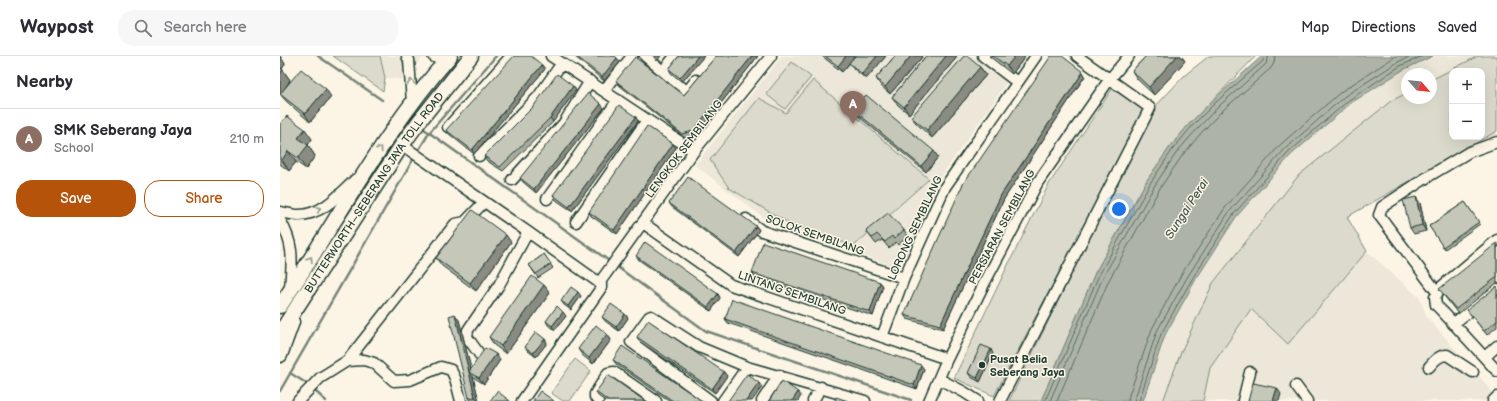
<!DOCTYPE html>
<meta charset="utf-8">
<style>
:root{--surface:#fff;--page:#f7f7f7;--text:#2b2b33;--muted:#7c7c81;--line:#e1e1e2;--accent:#b45309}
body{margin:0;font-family:"Balsamiq Sans",sans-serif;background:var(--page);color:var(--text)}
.controls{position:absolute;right:12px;top:12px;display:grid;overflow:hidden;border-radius:8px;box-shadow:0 4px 16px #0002}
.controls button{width:36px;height:36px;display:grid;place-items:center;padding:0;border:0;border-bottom:1px solid var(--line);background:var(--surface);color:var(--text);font:20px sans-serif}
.compass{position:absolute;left:1121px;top:12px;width:36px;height:36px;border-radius:50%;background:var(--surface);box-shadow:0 4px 16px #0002;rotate:118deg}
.you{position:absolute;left:839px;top:153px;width:14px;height:14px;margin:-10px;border:3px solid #fff;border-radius:50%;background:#1a73e8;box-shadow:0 0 0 6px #1a73e833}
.badge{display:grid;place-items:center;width:26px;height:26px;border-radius:50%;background:var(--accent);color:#fff;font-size:13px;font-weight:700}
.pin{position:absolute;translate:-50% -33px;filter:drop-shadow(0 1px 2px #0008)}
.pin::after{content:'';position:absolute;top:21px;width:14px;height:12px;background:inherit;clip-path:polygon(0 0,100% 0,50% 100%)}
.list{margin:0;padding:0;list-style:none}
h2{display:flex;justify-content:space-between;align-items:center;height:52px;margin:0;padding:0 16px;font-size:17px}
h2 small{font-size:13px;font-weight:400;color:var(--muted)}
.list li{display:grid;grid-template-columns:26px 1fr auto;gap:12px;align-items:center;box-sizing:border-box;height:60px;padding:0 16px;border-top:1px solid var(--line)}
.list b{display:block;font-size:15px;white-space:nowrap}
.list p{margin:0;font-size:13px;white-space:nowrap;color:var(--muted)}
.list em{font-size:13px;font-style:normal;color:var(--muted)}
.actions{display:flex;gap:8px;padding:12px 16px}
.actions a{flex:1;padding:9px 0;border:1px solid var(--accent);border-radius:16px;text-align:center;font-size:14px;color:var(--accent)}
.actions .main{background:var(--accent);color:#fff}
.icon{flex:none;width:22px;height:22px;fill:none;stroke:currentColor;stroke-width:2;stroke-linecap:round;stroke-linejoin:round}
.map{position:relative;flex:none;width:1217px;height:345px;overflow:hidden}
header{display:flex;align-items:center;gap:24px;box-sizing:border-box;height:56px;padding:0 20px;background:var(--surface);border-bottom:1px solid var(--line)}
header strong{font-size:19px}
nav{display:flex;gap:22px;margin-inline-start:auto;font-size:14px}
.search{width:280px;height:36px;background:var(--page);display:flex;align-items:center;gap:10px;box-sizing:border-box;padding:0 14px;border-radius:16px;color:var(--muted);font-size:15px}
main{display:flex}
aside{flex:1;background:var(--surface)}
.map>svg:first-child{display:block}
.built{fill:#ece7d8;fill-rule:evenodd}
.green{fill:#dcdacc;stroke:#7e8c80;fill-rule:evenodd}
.water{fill:#aeb3a7;stroke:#758479}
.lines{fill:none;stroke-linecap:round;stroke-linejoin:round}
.shore{stroke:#586c62;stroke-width:1}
.stream{stroke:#758479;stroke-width:2.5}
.minor-casing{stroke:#1f3d34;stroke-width:13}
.highway-casing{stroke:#1f3d34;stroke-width:17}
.minor{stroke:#fcf5e5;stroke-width:10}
.highway{stroke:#fcf5e5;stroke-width:14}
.wall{fill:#a9ab9f;stroke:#1f3d34}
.shaded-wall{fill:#8a8b82;stroke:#1f3d34}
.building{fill:#c5c7b9;stroke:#1f3d34}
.oneway{stroke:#8e998c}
.poi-dot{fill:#1f3d34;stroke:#fcf5e5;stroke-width:1.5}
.labels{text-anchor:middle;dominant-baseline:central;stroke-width:3;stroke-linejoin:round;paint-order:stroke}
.street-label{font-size:11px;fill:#1f3d34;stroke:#fcf5e5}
.poi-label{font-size:11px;font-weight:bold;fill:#1f3d34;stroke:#fcf5e5;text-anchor:start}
.water-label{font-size:12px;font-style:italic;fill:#435a51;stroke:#fcf5e5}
</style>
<header>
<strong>Waypost</strong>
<div class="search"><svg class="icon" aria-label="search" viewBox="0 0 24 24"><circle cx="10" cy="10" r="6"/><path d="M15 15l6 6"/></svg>Search here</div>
<nav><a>Map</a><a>Directions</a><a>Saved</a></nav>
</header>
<main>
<aside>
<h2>Nearby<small></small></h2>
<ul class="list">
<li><span class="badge" style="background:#8d6e63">A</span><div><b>SMK Seberang Jaya</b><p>School</p></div><em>210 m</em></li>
</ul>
<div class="actions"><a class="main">Save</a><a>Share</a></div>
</aside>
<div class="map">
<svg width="1217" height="345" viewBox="0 0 1217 345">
<rect width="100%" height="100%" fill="#fcf5e5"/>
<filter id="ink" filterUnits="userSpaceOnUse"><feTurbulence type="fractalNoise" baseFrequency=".025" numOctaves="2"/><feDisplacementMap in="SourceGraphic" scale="8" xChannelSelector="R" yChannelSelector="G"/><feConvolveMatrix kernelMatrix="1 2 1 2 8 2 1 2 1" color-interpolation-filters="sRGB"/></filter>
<g filter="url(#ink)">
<path class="built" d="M100,0H144L122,23L105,22Z
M502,0H693L727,26L658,125L626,204L612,210L485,163L415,109Z
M1153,0H1217V80L1111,136L1067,161L1087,195L1139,241L1147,261L1217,341V345H863L885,279L915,225L956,161L1011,99L1071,47L1123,14ZM1172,15H1202V81H1172ZM1127,18H1151V42H1127Z"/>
<path class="green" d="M53,0H100L105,22L103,35Z
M929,0H976L910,67L890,91L867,124L815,217L761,345H729L872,54L905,19Z
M1198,0H1217V75L1067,161L1087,195L1008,288L971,253L930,312L923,345H883L901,296L933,227L1019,119L1111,45L1127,37V42H1151V24ZM1172,15H1202V81H1172Z
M512,6L531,21L505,53L486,38Z
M533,24L649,123L574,190L510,168L449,132L430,104L479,42L506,57Z
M832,33L865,53L714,340L674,322L727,211L769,128Z
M295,303L311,315L290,345H283L271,337Z"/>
<path class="water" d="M982,0H1153L1123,14L1071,47L1011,99L956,161L915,225L885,279L863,345H761L815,217L867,124L890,91L910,67L932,45Z"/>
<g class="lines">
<path class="shore" d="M765,345L819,219L871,126L893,93L913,69L935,47L983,5L984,0
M770,345L823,221L875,129L897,96L917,73L938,51L986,8L989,0
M777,345L829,224L880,132L902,100L921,77L942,55L991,12L994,7L995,0
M848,345L849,339L872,273L902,217L945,152L1001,88L1062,35L1116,0
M854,345L877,275L908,220L949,156L1005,93L1065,40L1118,6L1131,0
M859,345L881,278L912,223L953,159L1008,97L1069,44L1120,10L1143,0"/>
<path class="stream" d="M38,0L102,44
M144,73L332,207
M137,97L149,77L216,0
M336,210L426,275L631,344
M10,317L26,327
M0,335L134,102
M35,335L46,345"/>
<g class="minor-casing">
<path id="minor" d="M127,0L129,4L132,47
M153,0L164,6
M271,0L414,95
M365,0L404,33H409L416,24
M703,0L737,26
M383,15L395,0
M324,35L352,0
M168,71L231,0
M122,89L248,176L321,228V232L242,345
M199,100L258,41L282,7
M232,124L284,67L310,25
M267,143L338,44
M0,156C6,157 13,159 19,159C42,159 60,138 76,123
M466,163L482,175L624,222
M0,164C15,190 12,205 10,233
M296,166L367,64
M363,167L451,229L667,303
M1217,184L1161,231L1155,241L1156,249L1162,255L1217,315
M320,226L414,95L491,0
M1157,236L1099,159L1102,151L1149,120L1189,96L1217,86
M1173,268L1217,233
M602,281L624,222L665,131L756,0
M200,299L187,281L188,274L219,229L248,176
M1205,301L1217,290
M67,305L84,304L94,307L114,325L130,324L161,311L171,314L175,322L181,345
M1149,311C1154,305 1159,299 1167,299L1193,316
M659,323L684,336L698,345
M1016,330L1027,345
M18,345L40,322L67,305L175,168L185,166L204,146
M318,345L315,341V338L328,317L334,316L376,345
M431,345L351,286L369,261L371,260L419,291L467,311L585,345
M443,345L467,311
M482,345L499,319
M533,345L541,331
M649,345L667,303L704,228L758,126L829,24L849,0
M720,345L870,52L797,0
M963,345L970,316
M1213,345L1217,341"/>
</g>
<g class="highway-casing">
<g id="highway">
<path d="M0,250C56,167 103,76 170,0"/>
<path id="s1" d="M0,277L122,89L141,63L191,0"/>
<path d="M0,299L12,266"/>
</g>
</g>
<use href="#minor" class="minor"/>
<use href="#highway" class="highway"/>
</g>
<path class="wall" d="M0,0L5,8L2,13L10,24L6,31L51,41L30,66L6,45L0,38Z
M294,0H335L337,2L340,6L324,25Z
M399,0H424L402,26L391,17L389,13Z
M436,0H478L416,79L405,82L339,29L336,25L404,39Z
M542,0H606L586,23L574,13L570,7L562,16Z
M615,0H643L610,38L601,30L596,22Z
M646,0H676L677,1L629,58L618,49L612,41Z
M709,0H744L745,1L732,18Z
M866,0H901L905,5L874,39L857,23L852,15Z
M262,9L265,13L194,98L169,78L166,74Z
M700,11L706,19L652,82L637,68L631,61Z
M803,16L805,20L724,143L663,273L627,263L624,259Z
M296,34L273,66L223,115L207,105L204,100Z
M324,52L256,137L243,126L240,122Z
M574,54L658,101L646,116L578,60Z
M358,65L292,155L276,144L273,139Z
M0,68L32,83L28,89L35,100L26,113L16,106L9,115L0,108Z
M396,92L337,178L311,160L309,156Z
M1185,146L1200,168L1165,193L1149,170Z
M389,147L476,170L479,174L459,201L392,151Z
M1140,147L1146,175L1134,178L1130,172Z
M624,174L628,180L618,189L616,186L609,192L602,184L596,188L586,175Z
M231,186L196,235L162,210L156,202Z
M1217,187V227L1178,258L1162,237Z
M264,198L273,212L258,222L249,209Z
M356,200L438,238L440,242L431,255L359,204Z
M472,217L600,226L603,230L593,260L475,221Z
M264,229L270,237L226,298L214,289L209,281Z
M1217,230V271L1207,279L1190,258Z
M301,240L291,254L284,249L281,245Z
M345,258L348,262L339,275L325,265L322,261Z
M286,260L275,274L268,269L266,265Z
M445,263L644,313L637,333L448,267Z
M179,264L191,313L220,304L204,328L193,321L199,345H191L189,342Z
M327,278L331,284L313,308L302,299L298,293Z
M357,281L447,320L435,337L359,285Z
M265,283L267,287L256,301L248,295L245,291Z
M713,298L700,326L691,321L688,317Z
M333,304L422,345H390L336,308Z
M316,336L365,345H325L318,340Z"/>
<path class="shaded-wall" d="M0,0L5,8L0,16Z
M375,0H381L377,5L374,1Z
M418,0H424L402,26L400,22Z
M472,0H478L416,79L413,75Z
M566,0H575L562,16L558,10Z
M597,0H606L586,23L582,18Z
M631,0H643L610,38L605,31Z
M666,0H676L677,1L629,58L624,51Z
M735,0H744L745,1L732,18L727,10Z
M897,0H901L905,5L874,39L869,31Z
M337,2L340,6L324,25L322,21Z
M262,9L265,13L194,98L192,94Z
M700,11L706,19L652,82L647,74Z
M3,14L10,24L1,39L0,37V18Z
M803,16L805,20L724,143L663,273L660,269L721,139Z
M293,30L296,34L273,66L270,62Z
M46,33L51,41L30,66L25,58Z
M321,48L324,52L256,137L254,133Z
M356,61L358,65L292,155L289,151Z
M25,73L32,83L28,89L35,100L26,113L18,102V82Z
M393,88L396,92L337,178L334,174Z
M8,95L16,106L9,115L2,104Z
M654,95L658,101L646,116L641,110Z
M1136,141L1140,147L1146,175L1142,169Z
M476,170L479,174L459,201L456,197Z
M226,179L231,186L196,235L190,227Z
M600,226L603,230L593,260L590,256Z
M264,229L270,237L226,298L221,290Z
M298,236L301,240L291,254L288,250Z
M438,238L440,242L431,255L428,251Z
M283,256L286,260L275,274L272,270Z
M175,258L179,264L192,317L189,316L193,321L199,345H198L195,341Z
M345,258L348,262L339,275L336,271Z
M327,278L331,284L313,308L309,302Z
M265,283L267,287L256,301L253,297Z
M711,293L713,298L700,326L697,322Z
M216,298L220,304L204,328L199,322Z
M641,309L644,313L637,333L634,329Z
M444,316L447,320L435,337L432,333Z
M479,327L482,331L472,345H466Z
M997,332L1001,338L999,345H993Z
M518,336L521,340L518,345H512Z"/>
<path class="building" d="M234,0H251L262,9L192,94L166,74Z
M296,0H335L337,2L322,21Z
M399,0H418L400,22L389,13Z
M436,0H472L413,75L402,78L336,25L355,1L404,39Z
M545,0H566L558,10Z
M575,0H597L582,18L569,7Z
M615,0H631L605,31L596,22Z
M646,0H666L624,51L612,41Z
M684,0H687L700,11L647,74L631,61Z
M713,0H735L727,10Z
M771,0H782L803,16L721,139L660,269L624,259L683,128Z
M866,0H897L869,31L852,15Z
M0,12L3,14L0,18Z
M21,13L46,33L25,58L0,38Z
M277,18L293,30L270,62L220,111L204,100L253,51Z
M308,37L321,48L254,133L240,122Z
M586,39L654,95L641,110L574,54Z
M339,49L356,61L289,151L273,139Z
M7,60L25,73L18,82L28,89L18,102L8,95L2,104L0,103V68Z
M367,70L393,88L334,174L309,156Z
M408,121L476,170L456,197L389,147Z
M1136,141L1142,169L1130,172L1123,144Z
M1185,146L1199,166L1163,191L1149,170Z
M192,154L226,179L190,227L156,202Z
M608,157L624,174L614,183L612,180L605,186L597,178L592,182L586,175Z
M365,186L438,238L428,251L356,200Z
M483,186L600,226L590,256L472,217Z
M1217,187V221L1176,253L1159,233Z
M264,198L271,208L256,218L249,209Z
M252,220L264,229L221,290L209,281Z
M1217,230V265L1204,275L1187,254Z
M291,231L298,236L288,250L281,245Z
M452,243L641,309L634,329L445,263Z
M331,248L345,258L336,271L322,261Z
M277,250L283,256L272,270L266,265Z
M175,258L195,341L189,342L169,260Z
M368,264L444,316L432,333L357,281Z
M316,269L327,278L309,302L298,293Z
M256,276L265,283L253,297L245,291Z
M701,289L711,293L697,322L688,317Z
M342,290L422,345H393L333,304Z
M205,292L216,298L199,322L189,316Z
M467,318L479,327L466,345H448Z
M328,319L365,345H328L316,336Z
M502,325L518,336L512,345H489Z
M973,327L997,332L993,345H968Z
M217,335L230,345H210Z
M260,335L274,345H253Z
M556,341L568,345H555Z"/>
<defs><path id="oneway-chevron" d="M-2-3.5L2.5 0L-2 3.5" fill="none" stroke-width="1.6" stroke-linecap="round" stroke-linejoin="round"/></defs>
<g class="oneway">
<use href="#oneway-chevron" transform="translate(131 26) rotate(-94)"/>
<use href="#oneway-chevron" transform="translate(100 93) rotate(-55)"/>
<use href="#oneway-chevron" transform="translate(38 153) rotate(-26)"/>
<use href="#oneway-chevron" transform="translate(30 203) rotate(-58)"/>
</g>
</g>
<circle class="poi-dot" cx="702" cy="309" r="4"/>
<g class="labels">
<g class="street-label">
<text transform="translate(404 93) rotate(-53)">LENGKOK SEMBILANG</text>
<text stroke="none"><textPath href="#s1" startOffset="169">BUTTERWORTH–SEBERANG JAYA TOLL ROAD</textPath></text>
<text transform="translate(722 171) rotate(-62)">PERSIARAN SEMBILANG</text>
<text transform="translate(635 172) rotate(-65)">LORONG SEMBILANG</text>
<text transform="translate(535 179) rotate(19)">SOLOK SEMBILANG</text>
<text transform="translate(512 237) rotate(19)">LINTANG SEMBILANG</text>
</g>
<g class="poi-label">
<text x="710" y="303">Pusat Belia<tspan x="710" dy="13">Seberang Jaya</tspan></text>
</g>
<g class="water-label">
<text transform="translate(907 153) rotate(-57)">Sungai Perai</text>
</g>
</g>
</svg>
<div class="controls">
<button>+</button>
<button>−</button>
</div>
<svg class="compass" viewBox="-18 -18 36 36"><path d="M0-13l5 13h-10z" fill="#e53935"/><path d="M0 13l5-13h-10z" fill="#7c7c81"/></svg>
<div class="you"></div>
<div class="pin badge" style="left:573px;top:68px;background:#8d6e63">A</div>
</div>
</main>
